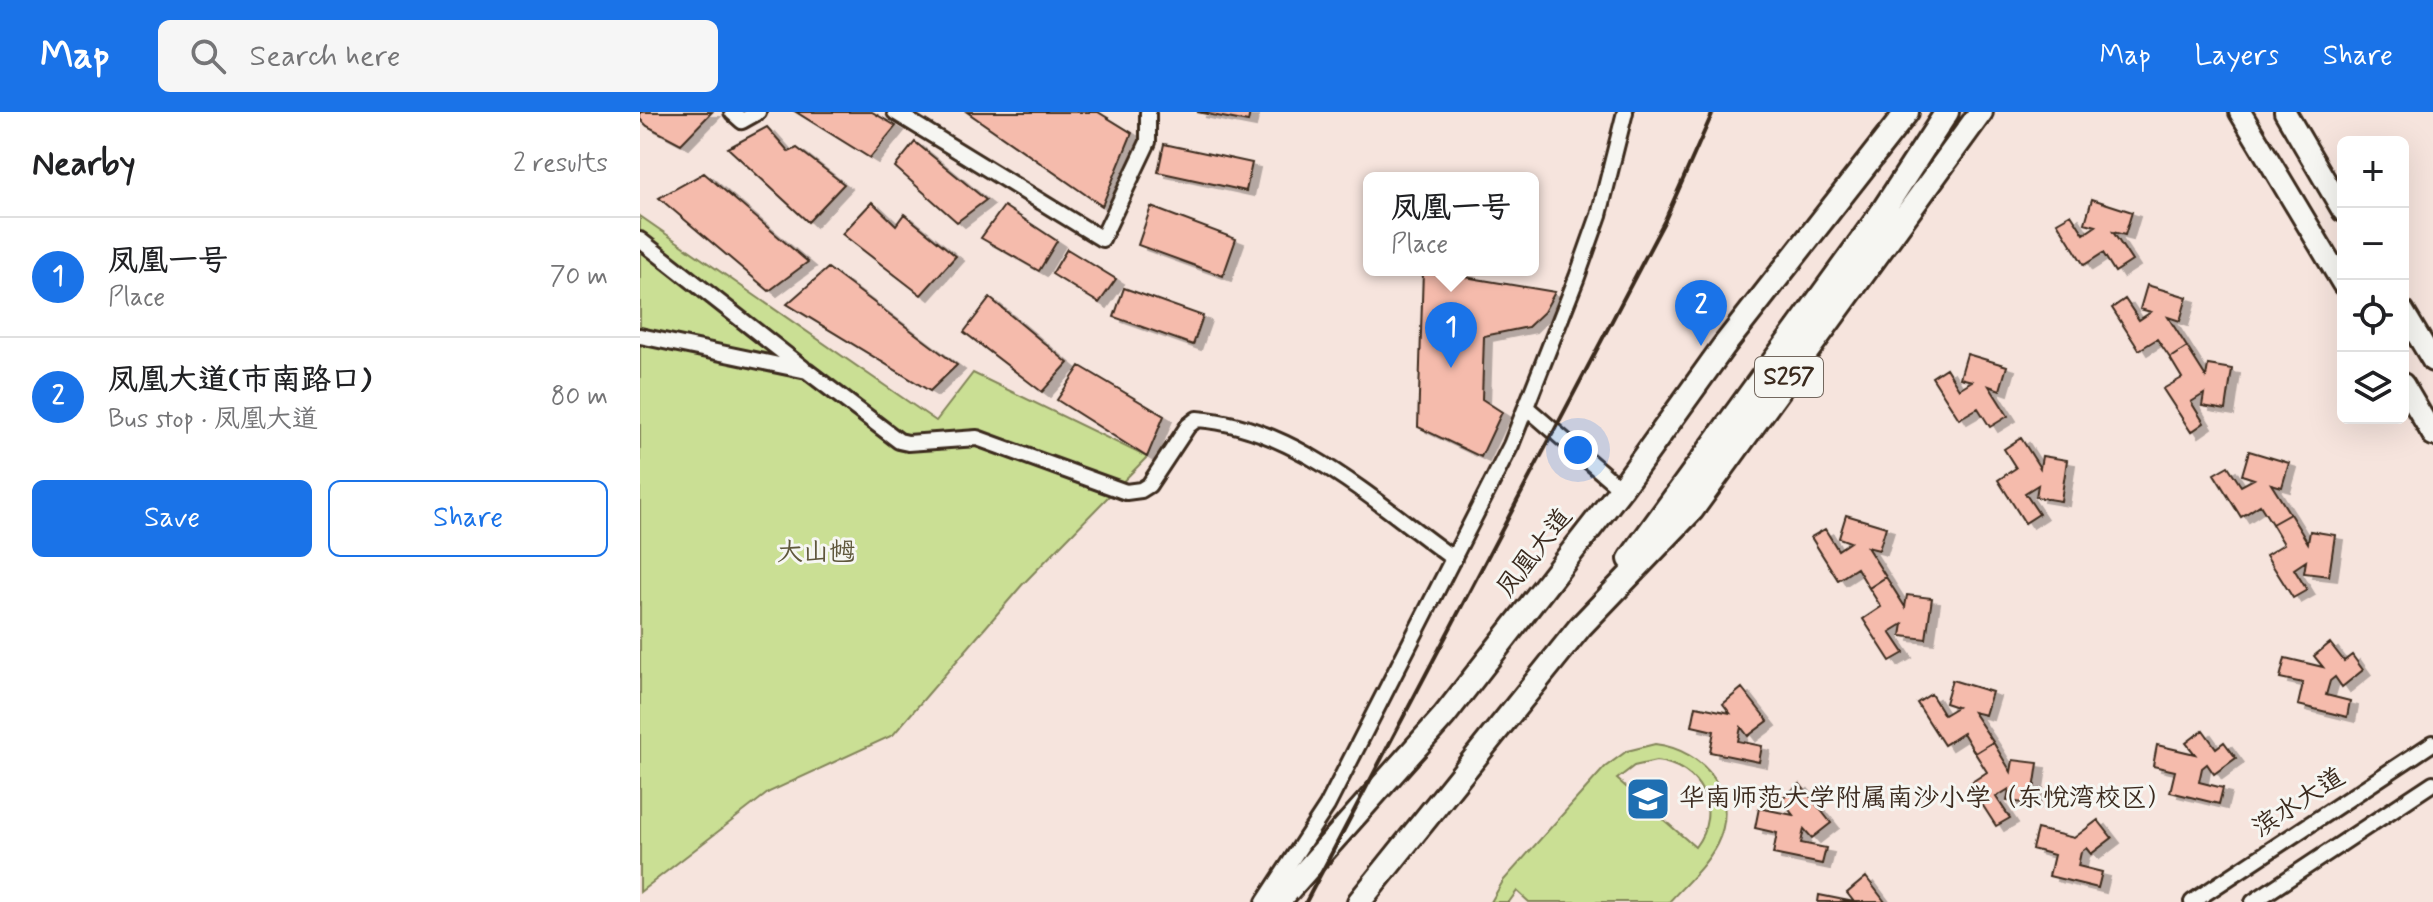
<!DOCTYPE html>
<meta charset="utf-8">
<style>
:root{--surface:#fff;--page:#f6f6f6;--text:#202124;--muted:#757577;--line:#e0e0e0;--accent:#1a73e8}
body{margin:0;font-family:Mynerve,"LXGW WenKai TC",sans-serif;background:var(--page);color:var(--text)}
.controls{position:absolute;right:24px;top:24px;display:grid;overflow:hidden;border-radius:12px;box-shadow:0 8px 32px #0002}
.controls button{width:72px;height:72px;display:grid;place-items:center;padding:0;border:0;border-bottom:2px solid var(--line);background:var(--surface);color:var(--text);font:40px sans-serif}
.you{position:absolute;left:938px;top:338px;width:28px;height:28px;margin:-20px;border:6px solid #fff;border-radius:50%;background:#1a73e8;box-shadow:0 0 0 12px #1a73e833}
.badge{display:grid;place-items:center;width:52px;height:52px;border-radius:50%;background:var(--accent);color:#fff;font-size:26px;font-weight:700}
.pin{position:absolute;translate:-50% -66px;filter:drop-shadow(0 2px 4px #0008)}
.pin::after{content:'';position:absolute;top:42px;width:28px;height:24px;background:inherit;clip-path:polygon(0 0,100% 0,50% 100%)}
.popup{position:absolute;left:723px;top:60px;width:176px;height:104px;box-sizing:border-box;display:grid;place-content:center;border-radius:12px;background:var(--surface);filter:drop-shadow(0 2px 6px #0005);font-size:26px;white-space:nowrap;color:var(--muted)}
.popup b{font-size:30px;color:var(--text)}
.popup::after{content:'';position:absolute;left:50%;top:100%;margin-left:-16px;border:16px solid transparent;border-top-color:var(--surface)}
.list{margin:0;padding:0;list-style:none}
h2{display:flex;justify-content:space-between;align-items:center;height:104px;margin:0;padding:0 32px;font-size:34px}
h2 small{font-size:26px;font-weight:400;color:var(--muted)}
.list li{display:grid;grid-template-columns:52px 1fr auto;gap:24px;align-items:center;box-sizing:border-box;height:120px;padding:0 32px;border-top:2px solid var(--line)}
.list b{display:block;font-size:30px;white-space:nowrap}
.list p{margin:0;font-size:26px;white-space:nowrap;color:var(--muted)}
.list em{font-size:26px;font-style:normal;color:var(--muted)}
.actions{display:flex;gap:16px;padding:24px 32px}
.actions a{flex:1;padding:18px 0;border:2px solid var(--accent);border-radius:12px;text-align:center;font-size:28px;color:var(--accent)}
.actions .main{background:var(--accent);color:#fff}
.icon{flex:none;width:44px;height:44px;fill:none;stroke:currentColor;stroke-width:2;stroke-linecap:round;stroke-linejoin:round}
.map{position:relative;flex:none;width:1793px;height:790px;overflow:hidden}
header{display:flex;align-items:center;gap:48px;box-sizing:border-box;height:112px;padding:0 40px;background:var(--accent);color:#fff}
header strong{font-size:38px}
nav{display:flex;gap:44px;margin-inline-start:auto;font-size:28px}
.search{width:560px;height:72px;background:var(--page);display:flex;align-items:center;gap:20px;box-sizing:border-box;padding:0 28px;border-radius:12px;color:var(--muted);font-size:30px}
main{display:flex}
aside{flex:1;background:var(--surface)}
.map>svg:first-child{display:block}
.green{fill:#cadf94;stroke:#828459;stroke-width:2;fill-rule:evenodd}
.building{fill:#f5bbac;stroke:#3b2a1e;stroke-width:2;filter:url(#shadow)}
.lines{fill:none;stroke-linecap:round;stroke-linejoin:round}
.minor-casing{stroke:#3b2a1e;stroke-width:20}
.secondary-casing{stroke:#3b2a1e;stroke-width:26}
.primary-casing{stroke:#3b2a1e;stroke-width:28}
.minor{stroke:#f6f6f2;stroke-width:14}
.secondary{stroke:#f6f6f2;stroke-width:20}
.primary{stroke:#f6f6f2;stroke-width:22}
.rail{stroke:#3b2a1e;stroke-width:4}
.labels{text-anchor:middle;dominant-baseline:central;stroke-width:6;stroke-linejoin:round;paint-order:stroke}
.shield{fill:#f6f6f2;stroke:#73675e;stroke-width:2}
.shield-label{font-size:24px;font-weight:bold;fill:#3b2a1e}
.park-label{font-size:26px;fill:#5f573c;stroke:#f6f6f2}
.street-label{font-size:26px;fill:#3b2a1e;stroke:#f6f6f2}
.poi-label{font-size:26px;fill:#3b2a1e;stroke:#f6f6f2;text-anchor:start}
</style>
<header>
<strong>Map</strong>
<div class="search"><svg class="icon" aria-label="search" viewBox="0 0 24 24"><circle cx="10" cy="10" r="6"/><path d="M15 15l6 6"/></svg>Search here</div>
<nav><a>Map</a><a>Layers</a><a>Share</a></nav>
</header>
<main>
<aside>
<h2>Nearby<small>2 results</small></h2>
<ul class="list">
<li><span class="badge">1</span><div><b>凤凰一号</b><p>Place</p></div><em>70 m</em></li>
<li><span class="badge">2</span><div><b>凤凰大道(市南路口)</b><p>Bus stop · 凤凰大道</p></div><em>80 m</em></li>
</ul>
<div class="actions"><a class="main">Save</a><a>Share</a></div>
</aside>
<div class="map">
<svg width="1793" height="790" viewBox="0 0 1793 790">
<defs>
<filter id="shadow"><feDropShadow dx="8" dy="5" stdDeviation="0" flood-color="#0004"/></filter>
</defs>
<rect width="100%" height="100%" fill="#f6e4dd"/>
<filter id="ink" filterUnits="userSpaceOnUse"><feTurbulence type="fractalNoise" baseFrequency=".0125" numOctaves="2"/><feDisplacementMap in="SourceGraphic" scale="16" xChannelSelector="R" yChannelSelector="G"/><feConvolveMatrix kernelMatrix="1 2 1 2 8 2 1 2 1" color-interpolation-filters="sRGB"/></filter>
<g filter="url(#ink)">
<path class="green" d="M0,104L296,309L333,261L507,345L382,473L253,623L129,680L0,780Z
M1015,632C1065,638 1101,683 1077,732C1066,754 1045,772 1029,790H889L877,779L869,790H851L863,769L965,655L987,639ZM1016,649C1061,654 1083,698 1055,735L977,667L994,654Z"/>
<path class="building" d="M0,0H72L41,32L7,14L0,7Z
M156,0H232L256,14L230,46Z
M327,0H458L492,21L462,94Z
M557,0H610L608,10Z
M127,15L149,40L157,36L204,72L168,110L88,36Z
M275,30L346,88L317,110L255,55Z
M524,32L612,51L606,79L518,60Z
M64,61L168,150L129,179L19,86Z
M1452,87L1492,100L1485,123L1473,120L1492,149L1475,160L1463,141L1444,153L1417,110L1431,102L1444,122L1456,114L1445,111Z
M232,90L256,113L264,102L316,144L281,183L202,122Z
M364,94L417,129L399,159L341,126Z
M511,95L596,127L583,164L498,133Z
M427,137L476,167L459,191L412,162Z
M188,156L317,253L290,279L147,192Z
M783,158L915,180L904,200L888,215L844,224L842,287L862,300L841,345L778,315Z
M1507,173L1547,185L1540,209L1528,205L1547,235L1530,246L1517,227L1499,238L1472,196L1485,187L1499,208L1511,200L1500,197Z
M484,176L563,204L553,233L474,205Z
M350,186L428,251L402,280L324,220Z
M1547,235L1566,265L1568,253L1592,257L1586,298L1562,294L1564,282L1551,290L1564,311L1551,320L1523,277L1542,266L1530,246Z
M1327,242L1367,254L1360,278L1349,274L1368,304L1350,315L1338,296L1319,307L1292,265L1306,256L1319,277L1332,269L1320,266Z
M440,254L524,304L507,345L417,288Z
M1381,326L1400,356L1402,344L1427,348L1421,389L1396,385L1398,373L1385,381L1399,402L1385,411L1358,368L1376,356L1364,337Z
M1609,339L1649,351L1642,375L1631,372L1650,402L1632,412L1620,393L1601,405L1574,362L1588,354L1601,374L1614,367L1602,363Z
M1650,402L1668,431L1670,419L1695,423L1689,464L1664,461L1666,449L1654,457L1667,478L1653,486L1626,443L1644,432L1632,412Z
M1206,403L1246,415L1239,438L1227,435L1246,465L1229,476L1217,456L1198,468L1171,425L1185,417L1198,438L1210,430L1199,426Z
M1246,465L1265,495L1267,483L1292,486L1286,527L1261,524L1263,512L1250,520L1264,541L1250,549L1223,507L1241,495L1229,476Z
M1690,531L1704,549L1712,543L1723,558L1702,575L1695,565L1690,569L1686,583L1710,589L1707,605L1658,593L1663,571L1640,566L1645,546L1683,555L1674,544Z
M1312,568L1352,580L1345,603L1333,600L1353,630L1335,641L1323,621L1304,633L1277,591L1291,582L1304,603L1317,595L1305,591Z
M1102,576L1128,609L1108,624L1101,615L1098,629L1122,634L1119,650L1070,640L1074,619L1052,614L1056,594L1090,601L1083,592Z
M1563,618L1576,636L1584,630L1596,646L1574,662L1567,652L1562,656L1559,670L1583,676L1579,692L1530,680L1535,659L1513,654L1517,633L1555,642L1546,631Z
M1353,630L1371,660L1373,648L1398,651L1392,692L1367,689L1369,677L1356,685L1370,706L1356,714L1329,672L1347,660L1335,641Z
M1160,672L1191,711L1172,726L1164,717L1161,731L1186,736L1182,752L1133,742L1137,721L1115,716L1119,696L1153,703L1141,687Z
M1458,708L1472,726L1451,742L1446,736L1441,740L1438,754L1462,760L1458,776L1409,764L1414,743L1392,737L1397,717L1434,726Z
M1226,765L1245,790H1178L1179,783L1214,790L1207,781Z"/>
<g class="lines">
<g class="minor-casing">
<path id="minor" d="M92,0L102,9L118,0
M255,0L462,127L508,30V0
M0,128L163,256
M0,224L167,259L259,329L268,331L337,326L486,380L501,378L509,373L548,314L557,307C656,314 737,392 814,447
M886,295L981,377
M624,790L687,694L871,333L937,165L959,103L985,0
M1552,790L1793,631
M1613,790L1793,671"/>
</g>
<g class="secondary-casing">
<path id="secondary" d="M1600,0L1703,172
M1645,0L1703,99
M1763,199L1793,249
M1763,272L1793,323"/>
</g>
<g class="primary-casing">
<path id="primary" d="M990,447L1240,103L1307,0
M638,790L804,604L981,377L1083,235L1267,0
M719,790L940,515L1052,398L1341,0"/>
</g>
<use href="#minor" class="minor"/>
<use href="#secondary" class="secondary"/>
<use href="#primary" class="primary"/>
<path class="rail" d="M666,790L1025,108L1073,0"/>
</g>
</g>
<defs>
<g id="school-square" transform="scale(2.3)"><rect x="-9" y="-9" width="18" height="18" rx="4" fill="#1f6fb2" stroke="#f6f6f2"/><path d="M0-5L7-2L0 1L-7-2ZM-4 1L0 2.5L4 1V4Q0 6-4 4Z" fill="#fff"/></g>
</defs>
<g fill-rule="evenodd">
<use href="#school-square" x="1008" y="687"/>
</g>
<g class="labels">
<rect class="shield" x="1115" y="245" width="68" height="40" rx="6"/>
<g class="shield-label">
<text x="1149" y="265">S257</text>
</g>
<g class="park-label">
<text x="176" y="441">大山乸</text>
</g>
<g class="street-label">
<text transform="translate(895 441) rotate(-52)">凤凰大道</text>
<text transform="translate(1659 691) rotate(-33)">滨水大道</text>
</g>
<g class="poi-label">
<text x="1039" y="687">华南师范大学附属南沙小学（东悦湾校区）</text>
</g>
</g>
</svg>
<div class="controls">
<button>+</button>
<button>−</button>
<button><svg class="icon" aria-label="locate" viewBox="0 0 24 24"><circle cx="12" cy="12" r="6"/><path d="M12 2v4M12 18v4M2 12h4M18 12h4"/></svg></button>
<button><svg class="icon" aria-label="layers" viewBox="0 0 24 24"><path d="M12 4l9 5-9 5-9-5zM3 14l9 5 9-5"/></svg></button>
</div>
<div class="you"></div>
<div class="pin badge" style="left:811px;top:256px">1</div>
<div class="popup"><b>凤凰一号</b>Place</div>
<div class="pin badge" style="left:1061px;top:234px">2</div>
</div>
</main>
